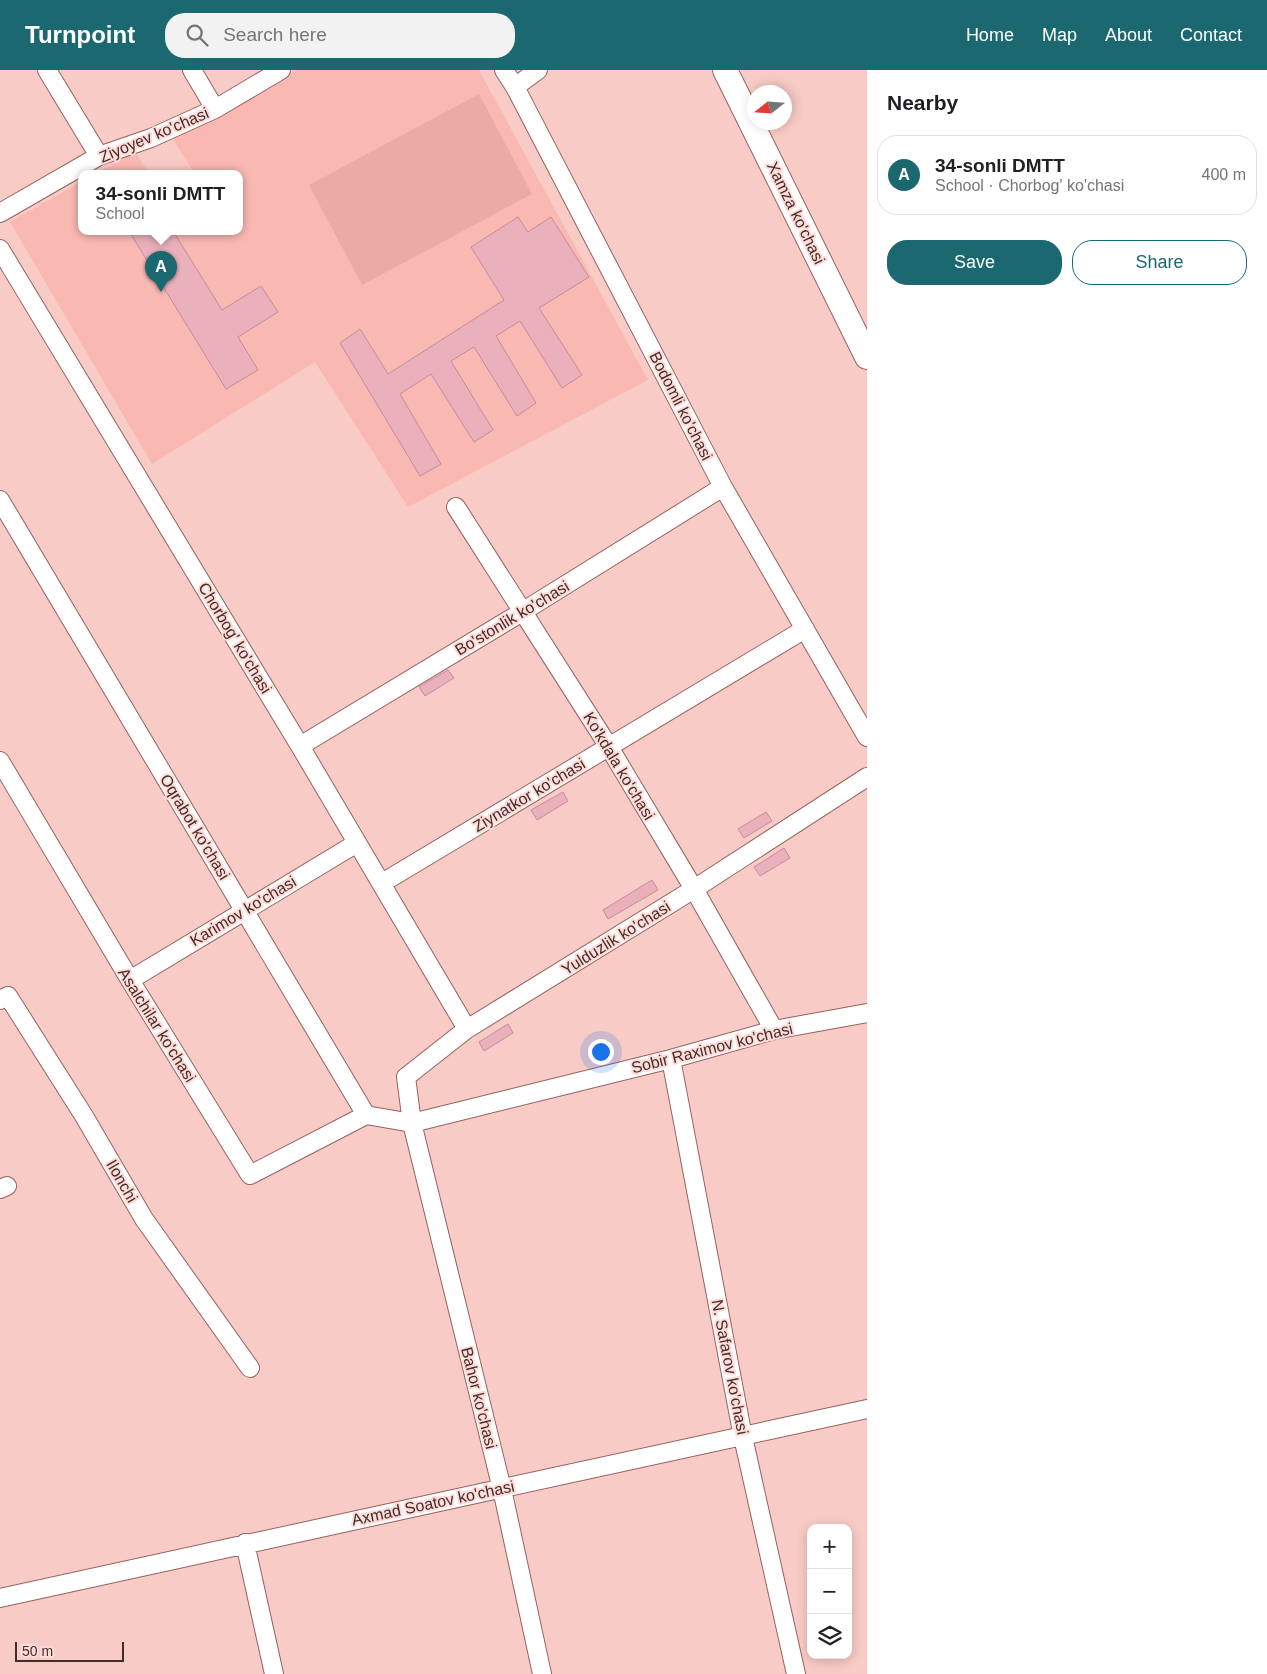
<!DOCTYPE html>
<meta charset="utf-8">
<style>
:root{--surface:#fff;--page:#f2f2f2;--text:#202124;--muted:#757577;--line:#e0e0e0;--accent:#1c6870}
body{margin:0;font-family:Helvetica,sans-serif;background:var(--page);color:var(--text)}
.controls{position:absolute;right:15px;bottom:15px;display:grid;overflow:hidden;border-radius:10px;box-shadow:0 2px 12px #0003}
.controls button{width:45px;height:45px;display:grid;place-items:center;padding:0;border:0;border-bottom:1px solid var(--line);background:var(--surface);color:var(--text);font:25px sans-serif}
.compass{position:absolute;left:747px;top:15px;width:45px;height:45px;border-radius:50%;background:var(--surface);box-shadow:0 2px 12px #0003;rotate:253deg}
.scale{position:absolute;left:15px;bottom:12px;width:109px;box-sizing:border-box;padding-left:5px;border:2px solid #432d2b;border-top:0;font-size:14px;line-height:18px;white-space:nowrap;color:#432d2b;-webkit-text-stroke:4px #ffdbd7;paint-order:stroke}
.you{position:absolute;left:600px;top:981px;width:18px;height:18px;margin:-12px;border:4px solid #fff;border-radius:50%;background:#1a73e8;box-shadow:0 0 0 8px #1a73e833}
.badge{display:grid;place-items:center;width:32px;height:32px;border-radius:50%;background:var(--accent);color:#fff;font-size:16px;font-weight:700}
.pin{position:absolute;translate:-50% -41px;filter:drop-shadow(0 1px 2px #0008)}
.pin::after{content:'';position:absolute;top:26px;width:18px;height:15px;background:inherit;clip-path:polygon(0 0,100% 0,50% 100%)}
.popup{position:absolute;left:78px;top:100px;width:165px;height:65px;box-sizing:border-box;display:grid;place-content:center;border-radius:10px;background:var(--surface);filter:drop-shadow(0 1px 4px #0005);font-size:16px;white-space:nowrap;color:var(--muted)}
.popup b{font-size:19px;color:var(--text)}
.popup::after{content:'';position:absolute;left:50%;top:100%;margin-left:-10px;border:10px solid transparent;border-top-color:var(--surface)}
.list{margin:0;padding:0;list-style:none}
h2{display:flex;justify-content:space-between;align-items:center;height:65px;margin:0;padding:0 20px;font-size:21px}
h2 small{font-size:16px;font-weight:400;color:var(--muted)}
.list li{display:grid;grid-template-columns:32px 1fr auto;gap:15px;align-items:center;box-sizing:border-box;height:80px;margin:0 10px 10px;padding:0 10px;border:1px solid var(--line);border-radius:20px}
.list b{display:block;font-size:19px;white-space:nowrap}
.list p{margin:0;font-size:16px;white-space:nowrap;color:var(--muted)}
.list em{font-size:16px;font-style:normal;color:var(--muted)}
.actions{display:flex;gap:10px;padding:15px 20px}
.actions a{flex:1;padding:11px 0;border:1px solid var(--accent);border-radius:20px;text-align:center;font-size:18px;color:var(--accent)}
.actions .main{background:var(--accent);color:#fff}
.icon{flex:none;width:28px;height:28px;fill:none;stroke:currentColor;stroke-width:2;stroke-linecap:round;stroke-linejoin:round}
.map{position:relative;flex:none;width:867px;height:1604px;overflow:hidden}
header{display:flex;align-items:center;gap:30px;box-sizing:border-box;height:70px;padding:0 25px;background:var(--accent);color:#fff}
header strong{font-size:24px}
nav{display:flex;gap:28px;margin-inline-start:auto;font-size:18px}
.search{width:350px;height:45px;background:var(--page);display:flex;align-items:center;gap:12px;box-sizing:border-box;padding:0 18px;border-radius:20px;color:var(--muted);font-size:19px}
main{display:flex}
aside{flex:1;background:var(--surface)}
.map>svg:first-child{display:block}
.built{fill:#fab8b2}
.green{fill:#ecaaa4}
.building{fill:#eab1bd;stroke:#c38d99}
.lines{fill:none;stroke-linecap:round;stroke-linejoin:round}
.street-casing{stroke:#95625e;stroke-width:20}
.secondary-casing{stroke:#95625e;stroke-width:26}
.street{stroke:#fff;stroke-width:18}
.secondary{stroke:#fff;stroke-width:24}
.labels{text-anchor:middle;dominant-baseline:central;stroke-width:4;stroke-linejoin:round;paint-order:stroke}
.street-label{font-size:16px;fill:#432d2b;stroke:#ffdbd7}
</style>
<header>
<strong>Turnpoint</strong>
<div class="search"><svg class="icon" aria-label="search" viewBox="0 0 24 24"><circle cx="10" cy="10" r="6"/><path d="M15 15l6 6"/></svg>Search here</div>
<nav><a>Home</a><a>Map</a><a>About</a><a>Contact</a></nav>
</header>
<main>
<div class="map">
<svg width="867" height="1604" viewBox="0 0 867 1604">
<rect width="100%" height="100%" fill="#f9cbc6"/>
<path class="built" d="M296,0H479L648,310L408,437L315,292L152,394L10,152L82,111V161H240V103H190L193,101L173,69Z
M135,82L149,103H97Z"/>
<path class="green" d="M479,24L532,124L362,215L309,115Z"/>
<path class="building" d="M518,147L528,162L551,147L589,207L539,238L582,305L562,318L520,251L496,266L536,333L517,346L474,277L451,291L493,360L474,372L431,304L400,324L441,394L420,406L340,273L360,259L388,304L504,230L471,177Z
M129,161H173L222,240L261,216L278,242L238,267L258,300L226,319Z
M448,600L454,608L425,626L419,617Z
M563,722L568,731L537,750L531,740Z
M766,742L772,751L744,768L738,759Z
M784,778L790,788L760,806L754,797Z
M652,810L658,820L608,849L603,840Z
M508,954L513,963L484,981L479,972Z"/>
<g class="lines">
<g class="street-casing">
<path id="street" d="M47,0L99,86
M192,0L215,39
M504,0L515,17L723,417L867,667
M515,17L538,0
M0,143L99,86L151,68L215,39L281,0
M0,179L300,676L467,959
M0,430L366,1045L412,1053L671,989L774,960L867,943
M456,437L609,677L694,819L774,960
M300,676L522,542L723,417
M0,691L130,910L250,1105L366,1045
M382,813L805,559
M130,910L357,773
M0,930L8,926L84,1046L144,1149L250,1298
M671,989L743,1367L796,1604
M0,1119L7,1116
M245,1473L274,1604
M0,1528C289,1463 578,1403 867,1339
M542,1604L502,1419L412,1053L406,1007L467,959L694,819L867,707"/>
</g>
<g class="secondary-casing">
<path id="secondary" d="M725,0L867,287"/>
</g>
<use href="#street" class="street"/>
<use href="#secondary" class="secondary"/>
</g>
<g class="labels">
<g class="street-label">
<text transform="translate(154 65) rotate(-23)">Ziyoyev ko'chasi</text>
<text transform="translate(796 143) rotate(64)">Xamza ko'chasi</text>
<text transform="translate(681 336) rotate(63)">Bodomli ko'chasi</text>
<text transform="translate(512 548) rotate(-31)">Bo'stonlik ko'chasi</text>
<text transform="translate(235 568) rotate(59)">Chorbog' ko'chasi</text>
<text transform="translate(619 696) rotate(59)">Ko'kdala ko'chasi</text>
<text transform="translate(529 725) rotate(-31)">Ziynatkor ko'chasi</text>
<text transform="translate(195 757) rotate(59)">Oqrabot ko'chasi</text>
<text transform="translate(243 841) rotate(-31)">Karimov ko'chasi</text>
<text transform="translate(616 868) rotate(-32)">Yulduzlik ko'chasi</text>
<text transform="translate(157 955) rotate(58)">Asalchilar ko'chasi</text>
<text transform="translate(712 978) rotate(-14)">Sobir Raximov ko'chasi</text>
<text transform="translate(122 1111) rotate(60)">Ilonchi</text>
<text transform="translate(730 1297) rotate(79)">N. Safarov ko'chasi</text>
<text transform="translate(479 1328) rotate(76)">Bahor ko'chasi</text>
<text transform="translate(433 1433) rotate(-12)">Axmad Soatov ko'chasi</text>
</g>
</g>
</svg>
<div class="controls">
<button>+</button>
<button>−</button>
<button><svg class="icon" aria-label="layers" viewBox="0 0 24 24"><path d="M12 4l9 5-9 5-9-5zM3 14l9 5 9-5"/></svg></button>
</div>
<svg class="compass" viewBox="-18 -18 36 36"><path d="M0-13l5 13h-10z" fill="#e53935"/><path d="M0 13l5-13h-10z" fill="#757577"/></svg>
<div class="scale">50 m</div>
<div class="you"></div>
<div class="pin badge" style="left:161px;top:222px">A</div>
<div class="popup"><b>34-sonli DMTT</b>School</div>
</div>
<aside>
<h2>Nearby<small></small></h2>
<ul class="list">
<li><span class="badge">A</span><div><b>34-sonli DMTT</b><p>School · Chorbog' ko'chasi</p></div><em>400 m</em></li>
</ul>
<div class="actions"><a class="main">Save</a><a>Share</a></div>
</aside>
</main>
